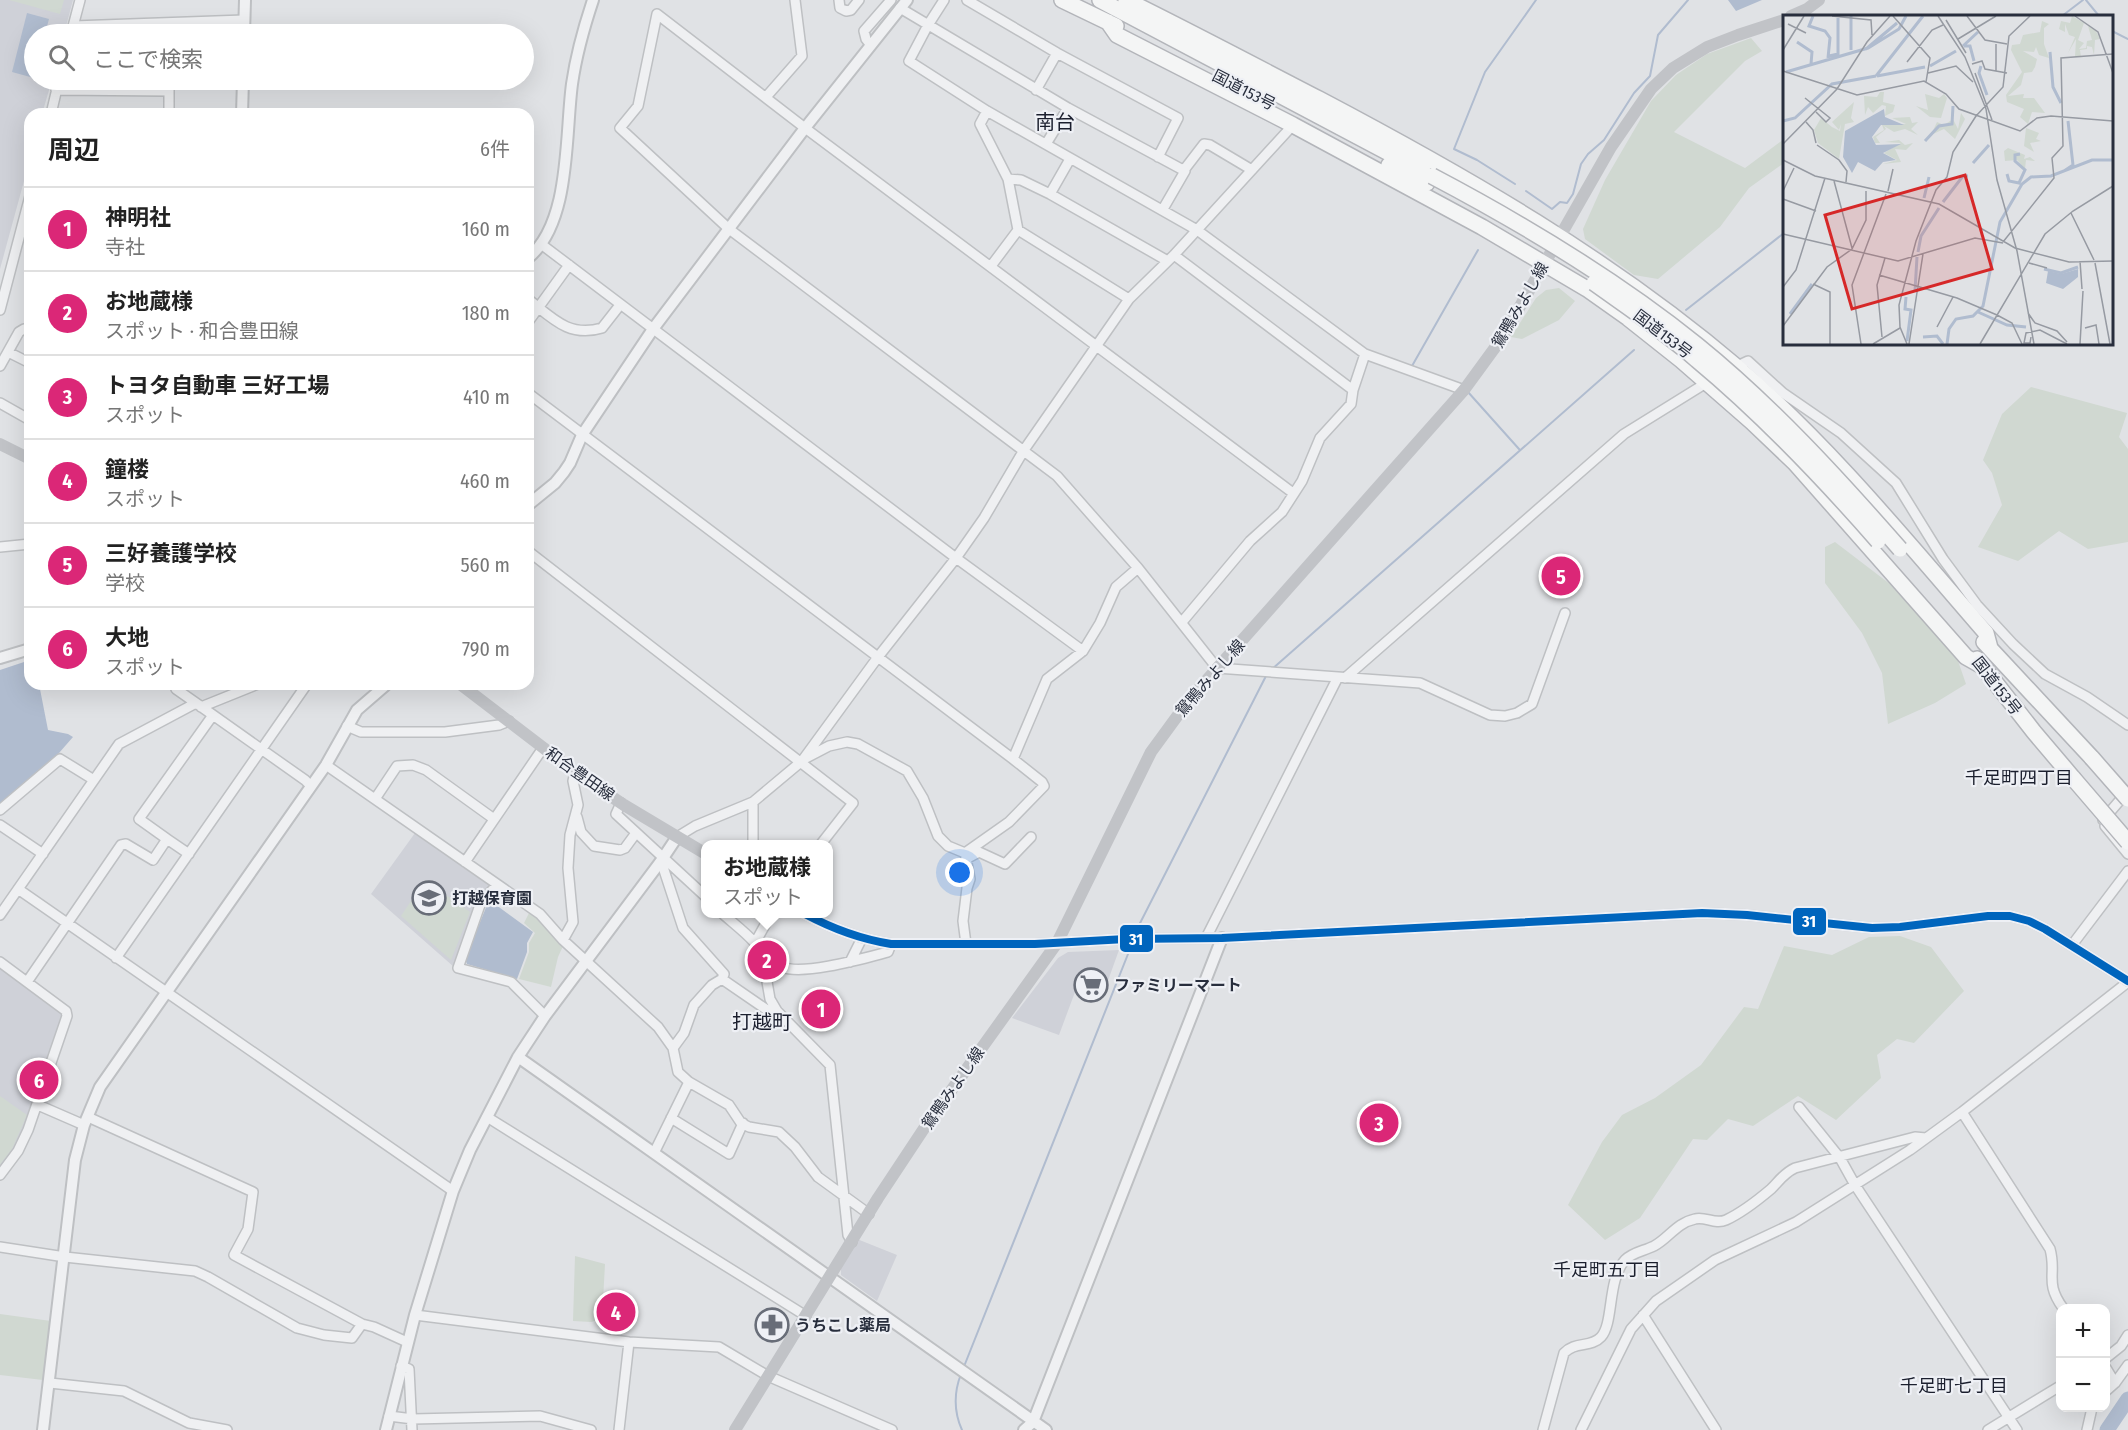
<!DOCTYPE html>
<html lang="ja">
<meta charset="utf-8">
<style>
:root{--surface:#fff;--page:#f6f6f6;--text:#222;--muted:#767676;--line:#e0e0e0;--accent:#db2777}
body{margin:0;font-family:"Fira Sans Condensed","Noto Sans JP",sans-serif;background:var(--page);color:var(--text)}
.controls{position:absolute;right:18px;bottom:18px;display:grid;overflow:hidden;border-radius:12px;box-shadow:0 6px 24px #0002}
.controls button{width:54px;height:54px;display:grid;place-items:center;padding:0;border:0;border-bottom:2px solid var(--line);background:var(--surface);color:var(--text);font:30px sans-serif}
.you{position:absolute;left:960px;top:873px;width:21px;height:21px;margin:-15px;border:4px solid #fff;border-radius:50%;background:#1a73e8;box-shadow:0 0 0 9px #1a73e833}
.badge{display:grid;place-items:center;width:39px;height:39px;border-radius:50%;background:var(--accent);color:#fff;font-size:20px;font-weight:700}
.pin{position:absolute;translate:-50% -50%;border:3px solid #fff;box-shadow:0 2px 6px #0006}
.popup{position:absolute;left:701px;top:840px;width:132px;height:78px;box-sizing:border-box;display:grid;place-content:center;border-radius:12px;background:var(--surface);filter:drop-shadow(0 2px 4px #0005);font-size:20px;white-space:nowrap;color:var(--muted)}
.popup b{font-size:22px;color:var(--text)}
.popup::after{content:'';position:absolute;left:50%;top:100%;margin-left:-12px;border:12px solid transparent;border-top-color:var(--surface)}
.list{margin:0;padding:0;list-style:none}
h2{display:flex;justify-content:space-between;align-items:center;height:78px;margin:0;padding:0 24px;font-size:26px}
h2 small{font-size:20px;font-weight:400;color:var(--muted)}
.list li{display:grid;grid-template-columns:39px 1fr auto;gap:18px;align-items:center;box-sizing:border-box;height:84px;padding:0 24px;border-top:2px solid var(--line)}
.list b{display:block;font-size:22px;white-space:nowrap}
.list p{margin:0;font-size:20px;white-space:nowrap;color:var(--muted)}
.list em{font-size:20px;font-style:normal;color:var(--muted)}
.icon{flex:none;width:33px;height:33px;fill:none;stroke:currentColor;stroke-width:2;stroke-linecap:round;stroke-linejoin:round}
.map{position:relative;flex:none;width:2128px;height:1430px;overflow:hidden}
.search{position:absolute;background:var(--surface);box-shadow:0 6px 24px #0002;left:24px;top:24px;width:510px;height:66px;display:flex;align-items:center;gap:15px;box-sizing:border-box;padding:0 21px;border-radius:33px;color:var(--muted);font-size:22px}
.panel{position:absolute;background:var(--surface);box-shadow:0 6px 24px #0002;left:24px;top:108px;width:510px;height:582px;border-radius:18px}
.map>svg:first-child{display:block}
.built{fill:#cfd1d8}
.green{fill:#d0d8d1}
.water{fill:#b0bccf}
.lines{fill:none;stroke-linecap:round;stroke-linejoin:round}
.stream{stroke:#b0bccf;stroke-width:2}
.river{stroke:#b0bccf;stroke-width:15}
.minor-casing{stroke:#bec0c3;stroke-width:12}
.tertiary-casing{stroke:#bec0c3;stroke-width:14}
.trunk-casing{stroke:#b3b5ba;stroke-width:18}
.minor{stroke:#eff0f2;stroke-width:9}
.tertiary{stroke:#eff0f2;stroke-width:10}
.secondary{stroke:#c1c3c7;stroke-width:12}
.trunk{stroke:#f4f5f5;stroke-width:15}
.trunk-bridge-casing{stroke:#b3b5ba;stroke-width:18;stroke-linecap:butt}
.trunk-bridge{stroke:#f4f5f5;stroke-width:15}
.bus-1-casing{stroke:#eef0f5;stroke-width:12}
.bus-1{stroke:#0065bd;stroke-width:8}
.labels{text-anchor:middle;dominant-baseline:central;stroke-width:4.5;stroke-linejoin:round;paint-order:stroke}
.street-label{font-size:16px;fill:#282e3d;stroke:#eef0f5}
.poi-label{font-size:16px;font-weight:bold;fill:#282e3d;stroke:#eef0f5;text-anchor:start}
.neighbourhood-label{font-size:18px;fill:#1b1f2e;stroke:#eef0f5}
.quarter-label{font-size:20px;fill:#1b1f2e;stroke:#eef0f5}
.inset-river{fill:none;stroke:#b0bccf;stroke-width:3}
.inset-road{fill:none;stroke:#969aa2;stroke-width:1.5}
.view{fill:#d62828;fill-opacity:0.15;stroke:#d62828;stroke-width:3}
.inset-edge{fill:none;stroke:#282e3d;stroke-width:3}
.line-badge{stroke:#eef0f5;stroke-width:2}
.badge-label{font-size:16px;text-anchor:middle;font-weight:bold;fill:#fff}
</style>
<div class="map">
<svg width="2128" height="1430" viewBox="0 0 2128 1430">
<rect width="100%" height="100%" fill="#e0e2e5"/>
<path class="built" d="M0,0H73L64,34H34V80H52L42,114H30V159L0,269Z
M415,833L494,886L478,902L454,967L371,894Z
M1119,950L1101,1000L1075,992L1059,1035L1012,1018L1058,958L1068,952Z
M0,966L61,1010L62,1016L33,1109L13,1151L0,1168Z
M857,1239L897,1255L877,1301L841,1275V1267Z"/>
<path class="green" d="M9,0H64L60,14Z
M1751,38L1762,51L1745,61L1674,132L1745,168L1784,139V163L1749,188L1720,227L1658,279L1634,275L1585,239L1583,229L1605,180L1651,101L1676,75L1707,54Z
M1559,288L1575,301L1559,320L1522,339L1511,337L1536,298L1546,290Z
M2031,387L2127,413L2119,437L2128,449V542L2088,549L2059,531L2018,561L1978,547L2002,505L1992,473L1983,460L2002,414Z
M1835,542L1890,584L1957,658L1966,684L1935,703L1888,724L1882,673L1862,633L1825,583V547Z
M425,880L470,912L451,960L401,916Z
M530,911L564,944L558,957L551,987L519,979L529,952V943L535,933L524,923Z
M1900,936L1931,947L1964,991L1914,1043L1897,1039L1877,1055L1881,1078L1836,1120L1798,1096L1753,1126L1728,1119L1707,1140L1693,1139L1640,1218L1605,1240L1568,1205L1602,1142L1622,1115L1655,1098L1701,1065L1744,1007L1758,1009L1784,946L1832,955L1869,937Z
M0,1096L27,1115L12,1149L0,1165Z
M575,1256L605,1264L602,1319L591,1322L573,1321Z
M0,1314L51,1321L43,1380L0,1375Z"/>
<path class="water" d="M1728,0H1762L1736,11Z
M27,13L49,19L45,34H34V78L12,72Z
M30,660V684H39L48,730L68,734L73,737L52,761L0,804V670Z
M492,902L533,932L527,943V952L517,979L467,964L465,959L487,905Z"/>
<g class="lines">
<path class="stream" d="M2086,0L2099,16
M2062,16L2083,0
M2112,31L2128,39
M1515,184L1477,160L1454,149L1485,72L1536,0
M1526,191L1552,209L1560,202L1567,203L1573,194L1581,164L1588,154L1604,140L1634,93L1650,76L1658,35L1688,0
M1686,310L1784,233
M1412,366L1478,250
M1468,392L1519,449
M1271,670L1634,350
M1135,933L1267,674
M963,1369L1132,944
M961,1374C954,1392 954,1412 962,1430"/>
<path class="river" d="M2107,1430L2128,1399"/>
<g class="minor-casing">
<path id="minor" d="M839,0L840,8L846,11L851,10L859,0
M944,0L928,25L909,61L987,111L1197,230L1365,354L1464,390
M967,0L1057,53L1178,118L1158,157
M900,8L1068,108L1185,171L1163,209
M73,26L244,20
M71,34L80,0
M870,44L866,39L864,31L891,0
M56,90L169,91
M1036,90L1057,53
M766,97L802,56L795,0
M987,111L980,124L1008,179L1018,230L991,266
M51,114L59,80
M169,114V80
M1046,144L1068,108
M1184,170L1204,144L1210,145L1252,170
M1008,179L1021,180L1050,194L1166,260
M1050,194L1070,159
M1018,230L1129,299
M541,244L956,558L1083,651
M1174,255L1353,390
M528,299C552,318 569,338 602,328L620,305
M0,310L30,196
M528,322L569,265
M8,352L30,363
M0,366L19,332L24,329H30
M1733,368L1748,361L1783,393L1841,433L1896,483L1943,559L1977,605L2013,644L2045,674L2087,697L2128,725
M528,393L1013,759L1047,679L1083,651L1100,623L1116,587L1138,568
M0,403L30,420
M1293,493L805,128L657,14L638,106L620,128L729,229L1057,476L1138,568L1217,668L1420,683L1490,715L1505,716L1517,713L1532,704L1565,613
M0,547L30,544
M528,551L853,803L821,844
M1182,622L1250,541L1282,512L1302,481L1320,438L1351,404L1353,390L1365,354
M1345,678L1624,434L1711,380
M175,684L176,689L196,703
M201,707L258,684
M347,726L361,732H445L499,725L509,721
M806,758L829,746L847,742L858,744L907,771L923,798L938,836L948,846L965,853L970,879L967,888L963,921L966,944
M326,765L540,914L563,940L658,1027L673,1048L678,1072L689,1082L729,1105L741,1123L749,1127L779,1132L795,1147L818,1177L869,1214
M375,799L397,766L413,765L426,770L494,819
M753,802V844
M621,803L616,814L706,897
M0,810L60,759L94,780
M577,817L581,832L594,846L620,850L625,848L636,833
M2103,820L2127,792
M0,825L43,854
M2105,826L2128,854
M677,837L695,826L753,802L802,761L878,657L956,558L984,518L1024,450L1129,299L1174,255L1293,125
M167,839L189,854
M965,853L1009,822L1044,786L1042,782L1013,759
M966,859L979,852L1005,864L1031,837
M661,861L683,928L724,974L722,979L770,1012L777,1011
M465,862L543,748
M497,885L481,902L458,968L511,982L545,1016
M18,889L453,1191
M723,914C733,923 745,932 754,942C763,951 770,962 782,967C803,976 865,958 888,952L891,944
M0,915L119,744L196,703L305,780L311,786
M1206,938L1338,677
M563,940L573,922L568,868L570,835L578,805L573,781L575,772
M755,943L771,914
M2072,945L2128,871
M762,953L770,999L777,1011L830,1065L848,1235L852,1242
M116,958L307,684
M0,962L66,1011L67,1016L28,1130L18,1151L0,1175
M850,962L862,938
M27,982L121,845L126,844L153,860L167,839L139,819L213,715
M673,1048L684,1033L694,1005L712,985L722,979
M38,1105L84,1125
M1799,1107L1840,1158L1855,1185L2017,1430
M1962,1112L2050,1249C2057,1274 2044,1282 2063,1308
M88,1117L253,1192L248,1229L234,1255L362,1324
M487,1117L806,1316
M671,1118L729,1154L743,1123
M655,1151L689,1082
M0,1247L65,1257L195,1271L208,1277L297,1328L324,1335L352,1338L362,1324L374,1327L407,1342
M415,1315L629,1342L719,1347L768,1376L892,1430
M1643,1315L1716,1430
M2106,1358L2121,1346L2128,1335
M401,1366L409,1369L412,1430
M2106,1368L2115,1383
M50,1383L124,1391L189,1423L227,1430
M2106,1391L2115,1383L2128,1365
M389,1416L413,1419L540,1416L591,1430
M619,1430L629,1342
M1543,1430L1564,1353C1575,1341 1591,1348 1601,1337C1614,1323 1607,1280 1625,1260C1633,1252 1644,1251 1654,1246C1669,1238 1676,1223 1695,1219C1705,1216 1715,1225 1726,1220C1741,1213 1758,1200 1771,1189C1779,1181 1784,1173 1795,1168L1915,1137L1926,1138
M1581,1430L1631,1329L1656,1301L1715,1260L1796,1222L1910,1150L1962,1112L2128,982
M1988,1430L2060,1386
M2087,1430L2092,1408"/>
</g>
<g class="tertiary-casing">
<path id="tertiary" d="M244,34L245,0
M242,114L243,80
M528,258C571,223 565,136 572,84C576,56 584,27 593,0
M528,505L555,483L564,472L570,463L582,435L653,329L805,128L907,0
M0,658L30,649
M518,1057L1046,1430
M43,1430L75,1160L84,1125L100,1087L326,765L357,710L387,684
M386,1430L415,1315L453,1191L470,1150L518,1057L545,1016L661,861L677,837
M1024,1430L1033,1422L1222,938"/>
</g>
<g class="trunk-casing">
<path id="trunk" d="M1062,0L1116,26
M1100,0L1423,171
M1126,0C1191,32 1255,66 1319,99C1467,177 1610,259 1738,368C1830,447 1907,542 1986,633L1990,648
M1108,22L1117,35L1293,125L1482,227L1587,289L1628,318L1681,360L1752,422L1795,463L1966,657L1982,666
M1389,165L1427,183
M1984,642L2092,758
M1977,659L2034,732L2073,778"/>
</g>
<use href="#minor" class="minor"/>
<use href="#tertiary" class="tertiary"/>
<path class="secondary" d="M1791,16L1807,9L1819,0
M0,444L30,459
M460,684L575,772L624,805L706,854
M805,914C833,929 860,939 891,944H1035L1126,939L1222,938L1702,913L1747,915L1872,928L1900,927L1988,916H2010L2029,921L2045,929L2128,981
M735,1430L878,1198L925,1127L1057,943L1151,752L1189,700L1464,390L1502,338L1611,147L1651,89L1673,68L1707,47L1738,35L1784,20"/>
<use href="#trunk" class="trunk"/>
<g class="trunk-bridge-casing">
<path id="trunk-bridge" d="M1432,176C1525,225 1615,279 1697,345C1771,405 1837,477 1900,549
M1594,283C1629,308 1665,332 1697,360C1762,414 1822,477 1878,541
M2092,758L2128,799
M2073,778L2128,842"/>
</g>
<use href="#trunk-bridge" class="trunk-bridge"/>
<g class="bus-1-casing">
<path id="bus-1" d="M805,914C833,929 860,939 891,944H1035L1126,939L1222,938L1702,913L1747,915L1872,928L1900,927L1988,916H2010L2029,921L2045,929L2128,981"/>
</g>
<use href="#bus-1" class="bus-1"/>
</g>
<defs>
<g id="school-ring" transform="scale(1.725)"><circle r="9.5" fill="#eef0f5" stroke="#686d78" stroke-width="1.5"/><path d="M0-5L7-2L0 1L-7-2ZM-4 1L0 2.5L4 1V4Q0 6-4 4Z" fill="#686d78"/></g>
<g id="supermarket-ring" transform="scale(1.725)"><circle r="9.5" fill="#eef0f5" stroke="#686d78" stroke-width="1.5"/><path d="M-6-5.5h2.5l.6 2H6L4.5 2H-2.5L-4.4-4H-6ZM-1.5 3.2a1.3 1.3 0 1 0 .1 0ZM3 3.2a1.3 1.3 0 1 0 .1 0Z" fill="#686d78"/></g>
<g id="pharmacy-ring" transform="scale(1.725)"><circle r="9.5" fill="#eef0f5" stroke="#686d78" stroke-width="1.5"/><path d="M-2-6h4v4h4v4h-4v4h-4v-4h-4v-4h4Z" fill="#686d78"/></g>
</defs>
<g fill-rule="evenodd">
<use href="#school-ring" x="429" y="898"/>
<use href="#supermarket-ring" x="1091" y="985"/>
<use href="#pharmacy-ring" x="772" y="1325"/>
</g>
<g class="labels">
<g class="street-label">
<text transform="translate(1244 90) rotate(27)">国道153号</text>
<text transform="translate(1520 305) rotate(-60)">鴛鴨みよし線</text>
<text transform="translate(1663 334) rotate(37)">国道153号</text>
<text transform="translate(1210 678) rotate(-49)">鴛鴨みよし線</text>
<text transform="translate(1997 686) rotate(52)">国道153号</text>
<text transform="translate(580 774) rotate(35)">和合豊田線</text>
<text transform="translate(953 1088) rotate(-55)">鴛鴨みよし線</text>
</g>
<g class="poi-label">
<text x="452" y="898">打越保育園</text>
<text x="1114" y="985">ファミリーマート</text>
<text x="795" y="1325">うちこし薬局</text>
</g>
<g class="neighbourhood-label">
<text x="2019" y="778">千足町四丁目</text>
<text x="1607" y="1270">千足町五丁目</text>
<text x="1954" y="1386">千足町七丁目</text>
</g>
<g class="quarter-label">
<text x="1055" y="122">南台</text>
<text x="762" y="1022">打越町</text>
</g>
</g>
<g transform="translate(1783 15)">
<rect width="330" height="330" fill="#e0e2e5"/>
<path d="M289,1L301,8L295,25L301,28L296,34L303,33L304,26L309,25L305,11L313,16L317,24L312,25L311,40L309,32L304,31V34L297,35L298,42H292L293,24L285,38L292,22L286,20L282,9V17L276,14L278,6L287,8ZM259,6L266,9L261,13V29L266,43L256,40L253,32L251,37L240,36L254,44L252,52L249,57L241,58L238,70L225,81L241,79L240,83H251L262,98L249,97L245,109L237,102L241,94L224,87L223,80L239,57L228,35L229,30L237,29L240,20L257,17ZM97,77H101L100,87L112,90L110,97L102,101L103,91L99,90L90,98L85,92L82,100L81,81L94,82ZM142,79L156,83L161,79L164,83L158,103L147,102L133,91L145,95ZM71,87L68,103L71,107L62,109L56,144L35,128L31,115L38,103L49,112L57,116L58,109L56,115L49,107ZM178,98L182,104L172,124L161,114L148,120L154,107L161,110L170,104L175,114ZM127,102L129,108L135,107L128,114L135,120L122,114L111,117L101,111L103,114L93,122L97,128H92L90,122L101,115L99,110L123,109L109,103ZM243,113L256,118L253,124L258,126L247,128L251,137L241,131ZM116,125L122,130L130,128L123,135L112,134L118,147L100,149L114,145L101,138L118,128L102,127ZM225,133L242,140L241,144L247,142L252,146L243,145L242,154L234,145L222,146L221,136Z" fill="#d0d8d1"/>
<path d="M101,94L102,102L121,110H98L89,122L93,130L118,129L100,138L113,145L100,147L92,156L75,147L69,158L60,142L62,116ZM295,254V262L280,274L263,268L265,256L278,259Z" fill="#b0bccf"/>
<path class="inset-river" d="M30,1L26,11L42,16L47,23L45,43M68,1V35M14,27L29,37L28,49M180,31L195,17M181,31H187L191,46M83,34L114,8M267,37L270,72L278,88M46,41L55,39V3M147,51L173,36M198,51L196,58L204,80M3,57L85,33L116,14L123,1M93,61L140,1M94,61L142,52M0,106L12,103L49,69L93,61M142,126L156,111L169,109L170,91M190,148L206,130M281,156L290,150L285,106M224,159L226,166L236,168L242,155L232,146V140L237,139M141,183L146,162M160,187L180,161H185M135,237L138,221L156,193M261,254L278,258L295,252M132,276L134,242M123,282L122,294L128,295L124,326M195,297L224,310L243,312M7,299L29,269M140,322L154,321L160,329M164,329L166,314L173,304L190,301L200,291L217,207L239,169L248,162L268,161L309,145H330"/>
<path class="inset-road" d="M49,1L88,5L89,20M110,1L147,43L143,67M155,1L182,42L203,94L214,165L234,236L251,329M184,1L202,25L224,29M292,1L315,17L330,58M163,5L183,38M5,9L23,18M175,24L213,1M0,35L21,1M124,47L149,15L160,10M189,49L199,46L202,54L224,58M0,56L74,80L141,66L163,79L176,94L237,116L254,103L268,101L330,106M213,56V29M145,58L173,51L190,67M192,58L209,105M22,83L47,103L43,107L33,97M193,101L220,72L226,21L247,1M23,107L30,115L33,128M0,129L54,74L84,27L107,1M34,130L56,145L64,156L63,167M0,145L32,161L156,189L232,233L286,247L330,246M51,166L69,233M0,176L11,153M105,176L110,154M0,184L33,196M288,198L311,245M0,219L115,246L192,223L220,228M220,227L271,163L269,143L280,131L278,43L330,39M297,246L299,274M246,248L264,253M312,248L327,329M96,260L174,283L214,300M30,269L47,277V329M0,272L13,255L42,163M245,298L252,308L274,316L284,327M214,300L229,308L239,329M0,311L44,252L69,234L83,205V176M154,312L170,282M302,313L313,310L316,329M99,322L94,270L102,243M248,322L247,328H241L243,318L257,315L284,329M78,329L69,270L103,179M90,329L117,313M124,329L117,312L116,290L133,226L153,175L164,162L170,137L193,101M126,329L140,239M197,329L262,219L290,196L330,171M297,329L300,276"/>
<path class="view" d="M182,160L209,254L69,294L42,200Z"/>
<rect width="330" height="330" class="inset-edge"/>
</g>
<g class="line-badge">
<rect x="1792" y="907" width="35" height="29" rx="6" fill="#0065bd"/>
<rect x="1119" y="924" width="35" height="29" rx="6" fill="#0065bd"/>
</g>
<g class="badge-label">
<text x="1809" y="927">31</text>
<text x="1136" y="945">31</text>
</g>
</svg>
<div class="controls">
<button>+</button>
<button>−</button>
</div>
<div class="you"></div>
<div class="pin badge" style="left:821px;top:1009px">1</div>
<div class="pin badge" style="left:767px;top:960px">2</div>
<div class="popup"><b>お地蔵様</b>スポット</div>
<div class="pin badge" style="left:1379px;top:1123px">3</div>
<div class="pin badge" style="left:616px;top:1312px">4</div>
<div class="pin badge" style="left:1561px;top:576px">5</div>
<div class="pin badge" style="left:39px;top:1080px">6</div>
<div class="search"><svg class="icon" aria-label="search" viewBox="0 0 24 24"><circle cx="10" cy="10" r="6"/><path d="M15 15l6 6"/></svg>ここで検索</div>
<section class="panel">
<h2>周辺<small>6件</small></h2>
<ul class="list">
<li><span class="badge">1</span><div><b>神明社</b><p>寺社</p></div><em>160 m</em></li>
<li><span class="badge">2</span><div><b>お地蔵様</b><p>スポット · 和合豊田線</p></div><em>180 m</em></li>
<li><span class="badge">3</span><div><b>トヨタ自動車 三好工場</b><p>スポット</p></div><em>410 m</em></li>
<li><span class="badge">4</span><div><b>鐘楼</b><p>スポット</p></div><em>460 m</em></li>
<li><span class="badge">5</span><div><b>三好養護学校</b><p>学校</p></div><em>560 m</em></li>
<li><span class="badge">6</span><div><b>大地</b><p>スポット</p></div><em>790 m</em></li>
</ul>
</section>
</div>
